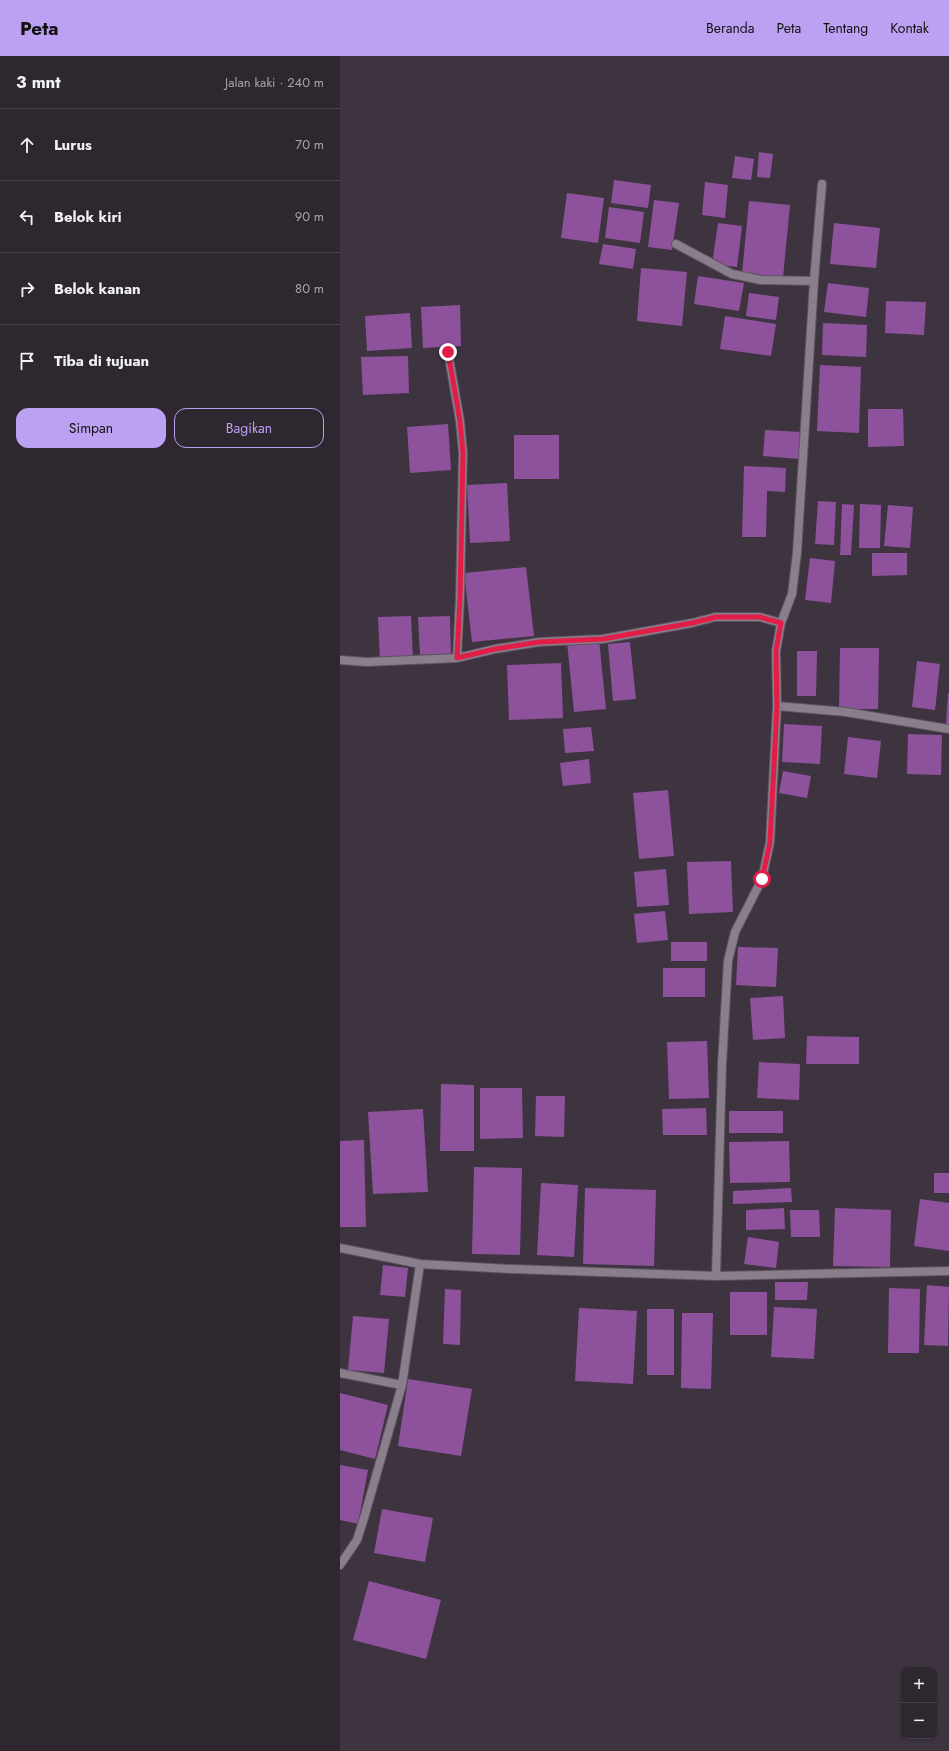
<!DOCTYPE html>
<html lang="id">
<meta charset="utf-8">
<style>
:root{--surface:#2e2730;--page:#362f38;--text:#f1f3f6;--muted:#a7a5ab;--line:#49444c;--accent:#bca0f2}
body{margin:0;font-family:Jost,sans-serif;background:var(--page);color:var(--text)}
.controls{position:absolute;right:12px;bottom:12px;display:grid;overflow:hidden;border-radius:8px;box-shadow:0 1px 3px #0004}
.controls button{width:36px;height:36px;display:grid;place-items:center;padding:0;border:0;border-bottom:1px solid var(--line);background:var(--surface);color:var(--text);font:20px sans-serif}
.stop{position:absolute;width:12px;height:12px;margin:-9px;border:3px solid #e11d48;border-radius:50%;background:#fff}
.stop.end{background:#e11d48;border-color:#fff;box-shadow:0 1px 4px #0008}
.list{margin:0;padding:0;list-style:none}
h2{display:flex;justify-content:space-between;align-items:center;height:52px;margin:0;padding:0 16px;font-size:17px}
h2 small{font-size:13px;font-weight:400;color:var(--muted)}
.list li{display:grid;grid-template-columns:26px 1fr auto;gap:12px;align-items:center;box-sizing:border-box;height:72px;padding:0 16px;border-top:1px solid var(--line)}
.list b{display:block;font-size:15px;white-space:nowrap}
.list em{font-size:13px;font-style:normal;color:var(--muted)}
.actions{display:flex;gap:8px;padding:12px 16px}
.actions a{flex:1;padding:9px 0;border:1px solid var(--accent);border-radius:12px;text-align:center;font-size:14px;color:var(--accent)}
.actions .main{background:var(--accent);color:#111}
.icon{flex:none;width:22px;height:22px;fill:none;stroke:currentColor;stroke-width:2;stroke-linecap:round;stroke-linejoin:round}
.map{position:relative;flex:none;width:609px;height:1695px;overflow:hidden}
header{display:flex;align-items:center;gap:24px;box-sizing:border-box;height:56px;padding:0 20px;background:var(--accent);color:#111}
header strong{font-size:19px}
nav{display:flex;gap:22px;margin-inline-start:auto;font-size:14px}
main{display:flex}
aside{flex:1;background:var(--surface)}
.map>svg:first-child{display:block}
.building{fill:#8e529c}
.lines{fill:none;stroke-linecap:round;stroke-linejoin:round}
.minor-casing{stroke:#5b535d;stroke-width:10}
.minor{stroke:#8a7e8d;stroke-width:8}
.route{stroke:#e11d48;stroke-width:5}
</style>
<header>
<strong>Peta</strong>
<nav><a>Beranda</a><a>Peta</a><a>Tentang</a><a>Kontak</a></nav>
</header>
<main>
<aside>
<h2>3 mnt<small>Jalan kaki · 240 m</small></h2>
<ul class="list">
<li><svg class="icon" aria-label="ahead" viewBox="0 0 24 24"><path d="M12 20V5M6 11l6-6 6 6"/></svg><div><b>Lurus</b></div><em>70 m</em></li>
<li><svg class="icon" aria-label="left" viewBox="0 0 24 24"><path d="M17 20v-9H6M10 6l-5 5 5 5"/></svg><div><b>Belok kiri</b></div><em>90 m</em></li>
<li><svg class="icon" aria-label="right" viewBox="0 0 24 24"><path d="M7 20v-9h11M14 6l5 5-5 5"/></svg><div><b>Belok kanan</b></div><em>80 m</em></li>
<li><svg class="icon" aria-label="arrive" viewBox="0 0 24 24"><path d="M6 21V4h12l-3 4 3 4H6"/></svg><div><b>Tiba di tujuan</b></div></li>
</ul>
<div class="actions"><a class="main">Simpan</a><a>Bagikan</a></div>
</aside>
<div class="map">
<svg width="609" height="1695" viewBox="0 0 609 1695">
<rect width="100%" height="100%" fill="#3d3440"/>
<path class="building" d="M419,96L433,98L430,122L417,121Z
M395,100L414,103L411,124L392,122Z
M274,124L311,129L308,152L271,147Z
M365,126L388,129L385,162L362,159Z
M227,137L264,142L258,187L221,182Z
M314,144L339,147L332,194L308,191Z
M409,145L450,149L443,222L402,218Z
M269,151L304,156L300,187L265,182Z
M378,167L402,170L397,211L372,208Z
M494,167L540,172L536,212L490,208Z
M263,188L296,193L293,213L259,208Z
M301,212L347,216L342,270L297,265Z
M358,220L404,227L399,255L354,248Z
M488,227L529,232L526,261L484,256Z
M409,237L439,241L436,264L406,260Z
M546,245L586,246L584,279L545,277Z
M120,249L121,290L83,292L81,251Z
M70,257L72,292L27,295L25,260Z
M385,260L436,268L431,300L380,293Z
M483,267L527,269L526,301L482,299Z
M68,300L69,337L23,339L21,301Z
M480,309L521,311L519,377L477,375Z
M528,353H563L564,390L528,391Z
M108,368L111,414L70,417L67,371Z
M425,374L461,376L459,403L423,400Z
M174,379H219V423H174Z
M404,410L446,412L445,436L427,435L426,481H402Z
M167,427L170,485L130,487L127,429Z
M478,445L496,446L494,489L475,488Z
M502,448L514,449L511,499H500Z
M520,448L541,449L540,492H519Z
M548,449L573,451L570,492L544,490Z
M532,497H567V519L532,520Z
M470,502L495,505L491,547L465,544Z
M186,511L194,580L132,586L124,517Z
M71,560L73,603L40,604L38,561Z
M110,560L111,598L80,599L78,561Z
M259,583L266,653L234,656L227,586Z
M290,586L296,643L273,645L268,588Z
M500,592H539L538,653H499Z
M457,595H477L476,640H457Z
M577,605L600,608L595,654L572,651Z
M221,607L223,662L169,664L167,609Z
M608,637H609V669H606Z
M444,668L482,670L480,708L442,706Z
M251,671L254,695L225,697L223,673Z
M568,678L602,679L601,719L567,718Z
M508,681L541,685L537,722L504,718Z
M249,703L251,727L223,730L220,707Z
M443,715L471,720L467,742L439,737Z
M328,734L334,800L299,803L293,737Z
M391,805L393,856L349,858L347,806Z
M326,813L329,849L297,851L294,816Z
M325,855L328,884L297,887L294,858Z
M331,886H367V905H331Z
M398,891L438,892L436,931L396,929Z
M323,912H365V941H323Z
M443,940L445,982L413,984L410,942Z
M467,980L519,981V1008H466Z
M367,985L369,1042L329,1043L327,986Z
M419,1006L460,1008L459,1044L417,1042Z
M101,1028L134,1029V1095H100Z
M140,1032H182L183,1082L140,1083Z
M196,1040H225L224,1081L195,1080Z
M366,1052L367,1079H323L322,1053Z
M83,1053L88,1136L33,1138L28,1056Z
M389,1055H443V1077H389Z
M24,1084L26,1171H0V1085Z
M449,1085L450,1126L390,1127L389,1086Z
M134,1111L182,1112L180,1199L132,1198Z
M594,1117H609V1137H594Z
M201,1127L238,1129L234,1201L197,1199Z
M245,1132L316,1134L314,1210L243,1208Z
M451,1132L452,1146L393,1148V1135Z
M580,1143L609,1147V1195L574,1190Z
M444,1152L445,1173L406,1174V1154Z
M495,1152L551,1154L550,1211L493,1210Z
M450,1154H479L480,1181H451Z
M408,1181L439,1186L436,1212L404,1208Z
M43,1209L68,1212L65,1241L40,1239Z
M435,1226H468L467,1244H435Z
M587,1229L609,1231L608,1290L584,1289Z
M549,1232L580,1233L579,1297H548Z
M105,1233L121,1234L120,1289L103,1288Z
M390,1236H427V1279H390Z
M434,1251L477,1253L474,1303L431,1301Z
M239,1252L297,1255L293,1328L235,1325Z
M307,1253H334V1319H307Z
M342,1257H373L371,1333L341,1332Z
M13,1260L49,1263L44,1317L8,1314Z
M68,1323L132,1333L121,1400L58,1390Z
M0,1337L48,1349L35,1403L0,1394Z
M0,1409L28,1414L18,1468L0,1464Z
M42,1453L93,1462L85,1506L34,1497Z
M29,1525L101,1544L86,1603L13,1584Z"/>
<g class="lines">
<g class="minor-casing">
<path id="minor" d="M336,188L392,218L421,224L474,225
M108,296L120,365L123,397L120,541L117,602
M0,604L27,606L117,602L155,593L199,586L263,583L352,567L375,561H420L441,567
M437,650L506,656L609,673
M0,1192L80,1208L172,1213L376,1220L609,1215
M376,1220L382,1008L388,905L395,876L422,823L430,786L437,650L436,595L441,567L452,538L457,497L474,225L482,128
M0,1317L62,1329
M0,1509L17,1484L24,1462L62,1329L80,1208"/>
</g>
<use href="#minor" class="minor"/>
</g>
<g class="lines">
<path class="route" d="M108,296L120,365L123,397L120,541L117,602L155,593L199,586L263,583L352,567L376,561H420L441,567L436,594L437,650L430,786L422,823"/>
</g>
</svg>
<div class="controls">
<button>+</button>
<button>−</button>
</div>
<div class="stop" style="left:422px;top:823px"></div>
<div class="stop end" style="left:108px;top:296px"></div>
</div>
</main>
